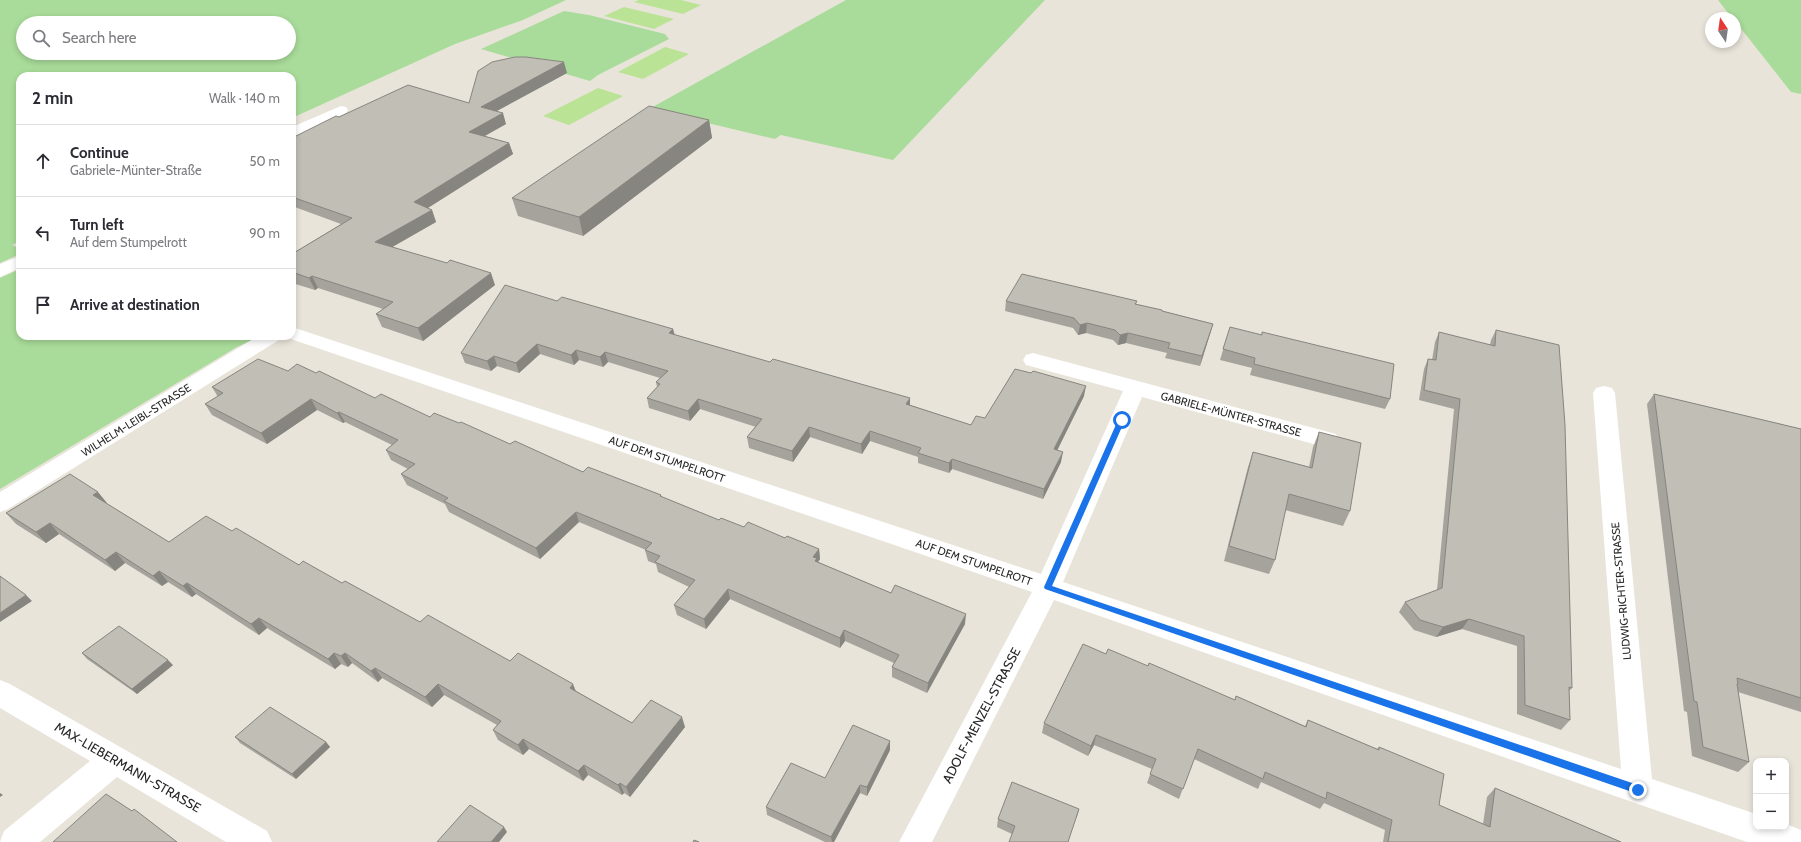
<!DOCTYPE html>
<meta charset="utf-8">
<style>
:root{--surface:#fff;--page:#f2f2f3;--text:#2b2b33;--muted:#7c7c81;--line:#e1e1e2}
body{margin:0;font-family:Cabin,sans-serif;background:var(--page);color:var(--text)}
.controls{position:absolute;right:12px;bottom:12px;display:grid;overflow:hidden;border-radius:8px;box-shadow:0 2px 6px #0003}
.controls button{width:36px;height:36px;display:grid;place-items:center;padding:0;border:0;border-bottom:1px solid var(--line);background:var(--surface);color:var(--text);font:20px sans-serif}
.compass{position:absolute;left:1705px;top:12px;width:36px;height:36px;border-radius:50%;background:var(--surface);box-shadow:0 2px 6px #0003;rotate:347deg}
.stop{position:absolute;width:12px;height:12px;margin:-9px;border:3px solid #1a73e8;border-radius:50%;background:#fff}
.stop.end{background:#1a73e8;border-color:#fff;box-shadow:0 1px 4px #0008}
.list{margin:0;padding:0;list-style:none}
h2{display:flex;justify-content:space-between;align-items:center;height:52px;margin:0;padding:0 16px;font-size:17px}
h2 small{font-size:13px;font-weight:400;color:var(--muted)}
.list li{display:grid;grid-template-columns:26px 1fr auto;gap:12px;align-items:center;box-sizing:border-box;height:72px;padding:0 16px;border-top:1px solid var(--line)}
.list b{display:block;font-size:15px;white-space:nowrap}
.list p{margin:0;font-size:13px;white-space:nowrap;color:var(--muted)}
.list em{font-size:13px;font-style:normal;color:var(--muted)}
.icon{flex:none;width:22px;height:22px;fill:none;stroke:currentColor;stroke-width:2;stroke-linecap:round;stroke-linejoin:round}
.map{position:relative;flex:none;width:1801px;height:842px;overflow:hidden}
.search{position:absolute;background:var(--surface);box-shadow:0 2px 6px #0003;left:16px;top:16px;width:280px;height:44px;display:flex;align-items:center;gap:10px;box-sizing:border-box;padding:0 14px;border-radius:22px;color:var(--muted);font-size:15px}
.panel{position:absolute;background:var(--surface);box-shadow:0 2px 6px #0003;left:16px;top:72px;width:280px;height:268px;border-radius:12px}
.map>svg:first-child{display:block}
.green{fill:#a9dc9a;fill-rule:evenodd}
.pitch{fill:#bae396}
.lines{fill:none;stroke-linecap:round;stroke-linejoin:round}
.minor{fill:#fff;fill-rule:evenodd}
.wall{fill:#a6a39d}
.shaded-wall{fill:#87857f}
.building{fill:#c1beb6;stroke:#87857f}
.route{fill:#1a73e8}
.labels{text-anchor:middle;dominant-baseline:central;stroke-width:4;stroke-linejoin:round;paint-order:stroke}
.street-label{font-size:11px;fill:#272727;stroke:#fff}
.near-street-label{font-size:13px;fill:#272727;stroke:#fff}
</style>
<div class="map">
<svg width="1801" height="842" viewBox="0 0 1801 842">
<rect width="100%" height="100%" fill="#e9e4da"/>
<path class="green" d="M0,0H566L523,20L455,44L292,118V76H20V241L12,245L20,249V254L0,263ZM23,23H289V53H23Z
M846,0H1045L893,160L781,135L775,139L649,109Z
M1718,0H1801V94L1791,92L1735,21V18H1732Z
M564,11L589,15L665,34L669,39L598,75L590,81L481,49Z
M20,269V336H261L237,347L0,489V278Z"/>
<path class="pitch" d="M639,0H681L701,5L683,14L634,2Z
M624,7L674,19L654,29L604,16Z
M665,47L689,54L643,79L618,72Z
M598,88L623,96L569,125L543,116Z"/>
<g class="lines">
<path class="minor" d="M341,106L346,107L348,110L346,113L292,138V127Z
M20,256V268L0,277V264Z
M292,327L1041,574L1123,391L1026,365L1023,360L1026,355L1033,353L1336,434L1339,440L1336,446L1328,448L1142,397L1063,582L1621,769L1593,393L1596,388L1604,386L1612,388L1615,393L1652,779L1756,814V827H1786V824L1801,830V842H1747L1054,600L932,842H899L1032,592L285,337L284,336H292Z
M258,336H282L279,340L8,509L0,512V492Z
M0,680L10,684L267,831L272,842H226L117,777L40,842H0L4,831L90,761L0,708Z"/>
</g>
<path class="wall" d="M567,73L496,111L506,124L485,136L509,143L513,154L428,208L432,210L436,222L392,247L495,285L423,341L382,327L376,314L383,309L318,288L315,290L292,283V254L341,224L292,206V138L339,117L469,103Z
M709,120L712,138L583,236L518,216L512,198Z
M557,301L673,329L675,335L910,405L971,425L985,418L1084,396L1057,450L1061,462L1043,499L952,469L949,473L918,463V457L870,441L862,454L810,437L793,462L749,448L747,437L756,427L700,409L690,421L649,408L647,398L657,387L656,382L660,378L608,362L603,367L579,360L574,365L540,354L519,373L497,366L491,371L465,363L461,353Z
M1006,301H1137L1136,304L1213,324L1210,334L1200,366L1165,358L1167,353L1126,343L1118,345L1113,340L1086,333L1078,335L1073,328L1005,311Z
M1230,327L1390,399L1385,409L1250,375L1252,368L1220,360Z
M1496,330L1572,688L1569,691L1570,720L1561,730L1517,714V646L1462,629L1436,637L1414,630L1399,612L1405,602L1437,590L1454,409L1419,400L1424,369L1428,359L1432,360L1435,342L1439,332L1490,345L1491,340Z
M288,371L375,398L430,417L510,444L583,472L661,495L662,497L719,520L744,527L785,538L819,549L820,559L818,562L965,624L927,693L892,677V667L894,663L845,641L840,648L730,599L706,629L677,615L674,605L689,587L658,572L656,564L648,561L645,550H646L579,522L540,559L449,512L445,504L407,485L401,474L408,469L391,460L386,450L392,445L345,422L343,423L317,410L267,444L212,415L205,404L218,397L212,387Z
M1654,394L1801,429V712L1738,692L1749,762L1738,772L1692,756L1687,712L1684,711L1647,404Z
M1319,432L1350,511L1343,526L1285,510L1275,560L1269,574L1224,561L1248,467L1253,452L1309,467L1313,447Z
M106,503L169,542L232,531L299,565L342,583L420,622L510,661L576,691L632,723L685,727L630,797L624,793L622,795L588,775L583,781L529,749L523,755L498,740L493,730L497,725L444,695L432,707L382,678L378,682L352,663L348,667L341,664L335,669L267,628L259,635L196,594L192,597L168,582L162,586L125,563L115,571L59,534L46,543L16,524L6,513L107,503Z
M82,653L173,665L137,694L87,659Z
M1106,654L1148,666L1235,700L1236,696L1305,726L1308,720L1377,749L1379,747L1439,805L1483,824L1487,797L1495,788L1621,842H1383L1385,830L1324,803L1320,809L1261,782L1258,789L1194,759L1179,799L1147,783L1152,769L1094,745L1088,756L1042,733L1044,723Z
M235,737L326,742L330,747L296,779L240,743Z
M890,750L867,796L860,793L834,842H825L767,815L766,807L825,778Z
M1079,809L1077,817L1012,834L997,827L998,819Z"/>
<path class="shaded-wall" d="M564,62L567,73L484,118L481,107Z
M503,113L506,124L472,143L469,132Z
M709,120L712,138L583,236L579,217Z
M509,143L513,154L418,214L414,202Z
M432,210L436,222L380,254L375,242Z
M491,273L495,285L423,341L418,328Z
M312,276L318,288L315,290L309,278Z
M1087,323L1086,333L1078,335L1080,325Z
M1213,324L1210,334L1200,366L1202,356Z
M673,329L675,339L669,333Z
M1128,333L1126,343L1118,345L1120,335Z
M537,344L540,354L519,373L516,363Z
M576,350L579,360L574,365L571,355Z
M605,352L608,362L603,367L600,357Z
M494,356L497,366L491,371L487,361Z
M1086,386L1084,396L1053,459L1054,449Z
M910,398V408L906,404Z
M311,399L317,410L267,444L261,433Z
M698,399L700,409L690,421L688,411Z
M339,412L345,422L343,423L337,413Z
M809,427L810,437L793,462L792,451Z
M870,431V441L862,454L861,444Z
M1063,452L1061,462L1043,499L1044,489Z
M952,459V469L949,473V463Z
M98,492L107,503L102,506L93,495Z
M576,512L579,522L540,559L536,548Z
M50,523L59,534L46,543L36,532Z
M819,549L820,559L818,562V569L813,557Z
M116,552L125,563L115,571L105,560Z
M159,571L168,582L162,586L153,576Z
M187,583L196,594L192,597L183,586Z
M728,589L730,599L706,629L704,619Z
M26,595L32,601L0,622V613Z
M966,614L965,624L927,693L928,683Z
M259,618L267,628L259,635L251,624Z
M1469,619L1462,629L1436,637L1443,627Z
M844,630L845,641L840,648V638Z
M334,653L341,664L335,669L328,659Z
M345,653L352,663L348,667L341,656Z
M168,660L173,665L137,694L132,689Z
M375,668L382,678L378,682L371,671Z
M438,684L444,695L432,707L425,697Z
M573,684L577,694L570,688Z
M682,717L685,727L630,797L626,787Z
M1096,735L1094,745L1088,756L1091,746Z
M523,739L529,749L523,755L518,745Z
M890,741V750L867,796V787Z
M326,742L330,747L296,779L292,774Z
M584,765L588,775L583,781L578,771Z
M620,783L624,793L622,795L618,785Z
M860,785V793L834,842H832L831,837Z
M0,793L3,795L0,797Z
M504,827L507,832L499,842H491Z"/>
<path class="building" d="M515,57H526L564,62L481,107L503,113L469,132L509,143L414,202L432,210L375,242L447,263L450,260L491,273L418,328L376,314L393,302L312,276L309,278L292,272V254L352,218L292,197V138L336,116L339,117L408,85L469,103L478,71L492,62Z
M649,106L709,120L579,217L512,198Z
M1022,274L1137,301L1135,304L1162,310V311L1213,324L1202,356L1168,348L1170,343L1128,333L1120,335L1115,330L1087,323L1080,325L1074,318L1006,301Z
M505,285L557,301L562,297L673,329L669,333L770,362L773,359L910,398L906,404L971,425L976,416L985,418L1015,369L1031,373L1033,371L1086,386L1054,449L1063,452L1044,489L952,459L949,463L918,453L921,448L870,431L861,444L809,427L792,451L747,437L762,419L698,399L688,411L647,398L660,384L656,382L668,371L605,352L600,357L576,350L571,355L537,344L516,363L494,356L487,361L461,353Z
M1230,327L1262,335V332L1394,364L1390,399L1254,364L1255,358L1223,349Z
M1496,330L1559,345L1565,425L1572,688L1569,687L1570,720L1525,705L1524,636L1469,619L1443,627L1420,620L1405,602L1442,588L1460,399L1424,390L1428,359L1436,360L1439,332L1495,346Z
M258,359L288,371L297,364L316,373L319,371L375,398L381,394L430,417L434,413L459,423L461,422L510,444L515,441L583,472L588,467L661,495L660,496L719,520L721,518L744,527L748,522L785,538L787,536L819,549L813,557L817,558L815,561L891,593L895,585L966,614L928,683L892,667L899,655L844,630L840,638L728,589L704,619L674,605L695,580L655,562L660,556L645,550L652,543L576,512L536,548L444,501L448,498L401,474L415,464L386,450L398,440L339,412L337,413L311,399L261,433L205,404L223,393L212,387Z
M1654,394L1801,429V698L1737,678L1738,684H1737L1749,762L1703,747L1697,702L1694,701Z
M1319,432L1361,443L1350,511L1289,494L1275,560L1229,546L1253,452L1312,468Z
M70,474L98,492L93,495L169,542L206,516L232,531L236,528L299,565L303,561L342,583L345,581L420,622L428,615L510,661L518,653L573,684L570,688L632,723L651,700L682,717L626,787L620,783L618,785L584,765L578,771L523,739L518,745L493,730L501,721L438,684L425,697L375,668L371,671L345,653L341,656L334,653L328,659L259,618L251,624L187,583L183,586L159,571L153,576L116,552L105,560L50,523L36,532L6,513Z
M0,576L26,595L0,613Z
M119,626L168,660L132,689L82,653Z
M1083,644L1106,654L1108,649L1148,666L1149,663L1235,700L1236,696L1306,727L1308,720L1379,750V747L1444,774L1439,805L1490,827L1495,788L1621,842H1388L1392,820L1327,792L1326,799L1265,772L1263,779L1198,749L1183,789L1150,774L1156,759L1096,735L1091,746L1044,723Z
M270,707L326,742L292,774L235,737Z
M853,725L890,741L867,787L860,785L831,837L766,807L791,763L825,778Z
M1012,782L1079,809L1068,842H1009L1015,826L998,819Z
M106,794L132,811L134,809L177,842H53Z
M470,805L504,827L491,842H437Z
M694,840L699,842H693Z"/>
<path class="route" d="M1122,417L1125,420L1052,586L1638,785L1641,787L1642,790L1641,793L1638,794L1045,589L1044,587L1118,420Z"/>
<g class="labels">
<g class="street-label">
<text transform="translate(1231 414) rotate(15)">GABRIELE-MÜNTER-STRASSE</text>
<text transform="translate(136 420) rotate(-32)">WILHELM-LEIBL-STRASSE</text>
<text transform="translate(667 459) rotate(19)">AUF DEM STUMPELROTT</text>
<text transform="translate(974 562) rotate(19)">AUF DEM STUMPELROTT</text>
<text transform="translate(1621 591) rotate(-95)">LUDWIG-RICHTER-STRASSE</text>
</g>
<g class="near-street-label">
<text transform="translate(981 715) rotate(-62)">ADOLF-MENZEL-STRASSE</text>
<text transform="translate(128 767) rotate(30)">MAX-LIEBERMANN-STRASSE</text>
</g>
</g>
</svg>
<div class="controls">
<button>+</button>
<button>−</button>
</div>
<svg class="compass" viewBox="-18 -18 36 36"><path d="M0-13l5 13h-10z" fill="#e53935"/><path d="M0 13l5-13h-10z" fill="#7c7c81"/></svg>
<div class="stop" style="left:1122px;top:420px"></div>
<div class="stop end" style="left:1638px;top:790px"></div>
<div class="search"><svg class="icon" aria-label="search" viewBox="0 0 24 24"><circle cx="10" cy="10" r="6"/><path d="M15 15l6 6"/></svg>Search here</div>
<section class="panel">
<h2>2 min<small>Walk · 140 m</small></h2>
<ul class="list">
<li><svg class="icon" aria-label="ahead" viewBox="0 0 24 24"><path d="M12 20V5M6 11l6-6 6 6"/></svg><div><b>Continue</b><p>Gabriele-Münter-Straße</p></div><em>50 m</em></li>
<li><svg class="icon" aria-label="left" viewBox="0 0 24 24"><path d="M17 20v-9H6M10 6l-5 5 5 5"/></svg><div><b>Turn left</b><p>Auf dem Stumpelrott</p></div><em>90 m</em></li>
<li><svg class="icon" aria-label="arrive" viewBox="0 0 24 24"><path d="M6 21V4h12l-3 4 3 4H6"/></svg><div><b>Arrive at destination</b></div></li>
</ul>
</section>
</div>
